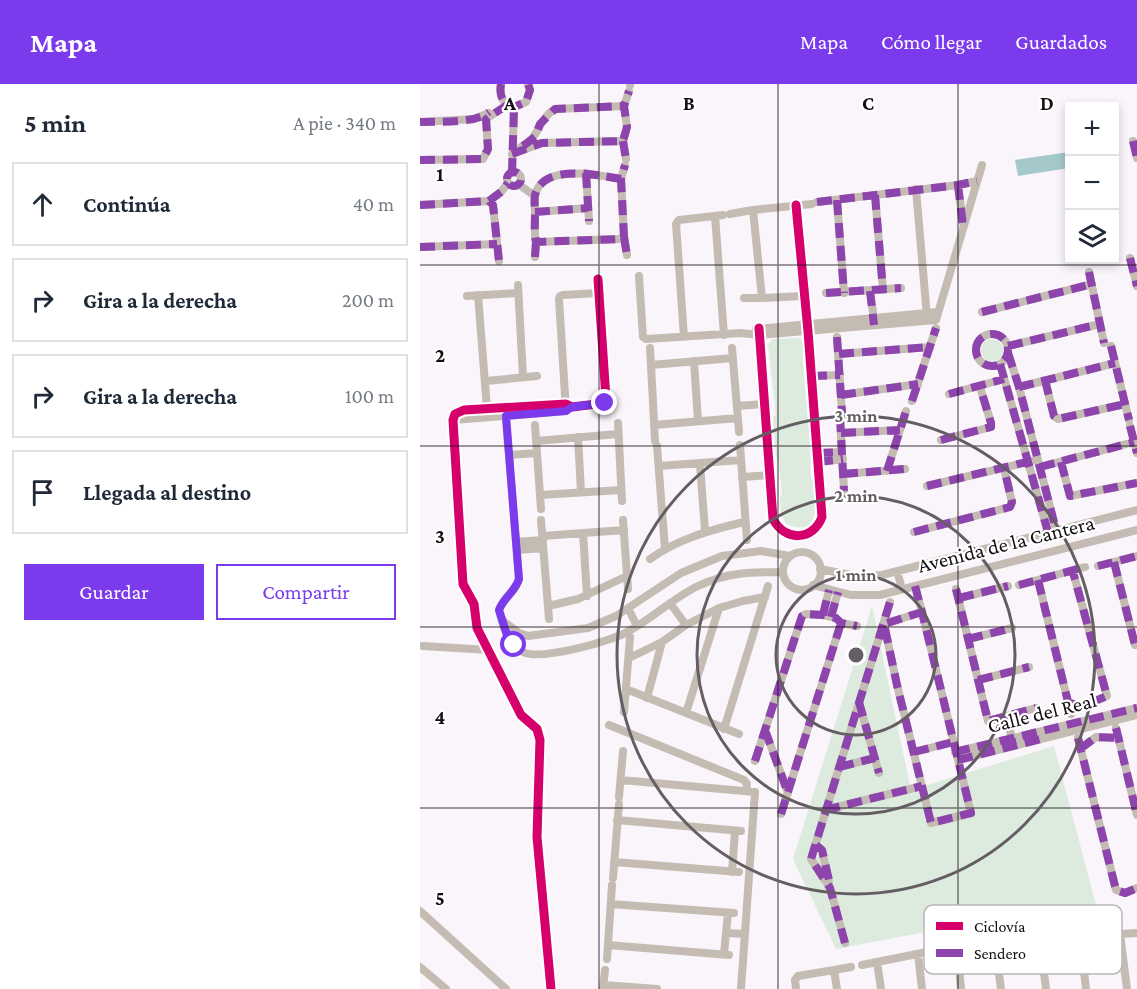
<!DOCTYPE html>
<html lang="es">
<meta charset="utf-8">
<style>
:root{--surface:#fff;--page:#f6f6f7;--text:#1f2937;--muted:#747a83;--line:#e0e1e3;--accent:#7c3aed}
body{margin:0;font-family:"Crimson Pro",serif;background:var(--page);color:var(--text)}
.controls{position:absolute;right:18px;top:18px;display:grid;overflow:hidden;border-radius:0px;box-shadow:0 3px 9px #0003}
.controls button{width:54px;height:54px;display:grid;place-items:center;padding:0;border:0;border-bottom:2px solid var(--line);background:var(--surface);color:var(--text);font:30px sans-serif}
.stop{position:absolute;width:18px;height:18px;margin:-14px;border:4px solid #7c3aed;border-radius:50%;background:#fff}
.stop.end{background:#7c3aed;border-color:#fff;box-shadow:0 2px 6px #0008}
.list{margin:0;padding:0;list-style:none}
h2{display:flex;justify-content:space-between;align-items:center;height:78px;margin:0;padding:0 24px;font-size:26px}
h2 small{font-size:20px;font-weight:400;color:var(--muted)}
.list li{display:grid;grid-template-columns:39px 1fr auto;gap:18px;align-items:center;box-sizing:border-box;height:84px;margin:0 12px 12px;padding:0 12px;border:2px solid var(--line);border-radius:0px}
.list b{display:block;font-size:22px;white-space:nowrap}
.list em{font-size:20px;font-style:normal;color:var(--muted)}
.actions{display:flex;gap:12px;padding:18px 24px}
.actions a{flex:1;padding:14px 0;border:2px solid var(--accent);border-radius:0px;text-align:center;font-size:21px;color:var(--accent)}
.actions .main{background:var(--accent);color:#fff}
.icon{flex:none;width:33px;height:33px;fill:none;stroke:currentColor;stroke-width:2;stroke-linecap:round;stroke-linejoin:round}
.map{position:relative;flex:none;width:717px;height:905px;overflow:hidden}
header{display:flex;align-items:center;gap:36px;box-sizing:border-box;height:84px;padding:0 30px;background:var(--accent);color:#fff}
header strong{font-size:28px}
nav{display:flex;gap:33px;margin-inline-start:auto;font-size:21px}
main{display:flex}
aside{flex:1;background:var(--surface)}
.map>svg:first-child{display:block}
.green{fill:#dcebde}
.water{fill:#a5c8ca}
.lines{fill:none;stroke-linecap:round;stroke-linejoin:round}
.minor{stroke:#c4bcb3;stroke-width:8}
.quiet{stroke:#8e44ad;stroke-width:8;stroke-dasharray:15 8;stroke-linecap:butt}
.cycleway-casing{stroke:#fff;stroke-width:13}
.cycleway{stroke:#d6006c;stroke-width:9}
.route{stroke:#7c3aed;stroke-width:8}
.grid{fill:none;stroke:#140d14;stroke-width:1.5;stroke-opacity:0.55}
.ring{fill:none;stroke:#645e64;stroke-width:3}
.labels{text-anchor:middle;dominant-baseline:central;stroke-width:4.5;stroke-linejoin:round;paint-order:stroke}
.street-label{font-size:21px;fill:#140d14;stroke:#fff}
.key{fill:#fff;stroke:#b8b6b8;stroke-width:1.5}
.key-label{font-size:16px;fill:#140d14}
.grid-label{font-size:20px;text-anchor:middle;font-weight:bold;fill:#140d14;stroke:#fff;stroke-width:4.5;stroke-linejoin:round;paint-order:stroke}
.centre{fill:#645e64;stroke:#fff;stroke-width:3}
.ring-label{font-size:18px;text-anchor:middle;font-weight:bold;fill:#645e64;stroke:#fff;stroke-width:4.5;stroke-linejoin:round;paint-order:stroke}
</style>
<header>
<strong>Mapa</strong>
<nav><a>Mapa</a><a>Cómo llegar</a><a>Guardados</a></nav>
</header>
<main>
<aside>
<h2>5 min<small>A pie · 340 m</small></h2>
<ul class="list">
<li><svg class="icon" aria-label="ahead" viewBox="0 0 24 24"><path d="M12 20V5M6 11l6-6 6 6"/></svg><div><b>Continúa</b></div><em>40 m</em></li>
<li><svg class="icon" aria-label="right" viewBox="0 0 24 24"><path d="M7 20v-9h11M14 6l5 5-5 5"/></svg><div><b>Gira a la derecha</b></div><em>200 m</em></li>
<li><svg class="icon" aria-label="right" viewBox="0 0 24 24"><path d="M7 20v-9h11M14 6l5 5-5 5"/></svg><div><b>Gira a la derecha</b></div><em>100 m</em></li>
<li><svg class="icon" aria-label="arrive" viewBox="0 0 24 24"><path d="M6 21V4h12l-3 4 3 4H6"/></svg><div><b>Llegada al destino</b></div></li>
</ul>
<div class="actions"><a class="main">Guardar</a><a>Compartir</a></div>
</aside>
<div class="map">
<svg width="717" height="905" viewBox="0 0 717 905">
<rect width="100%" height="100%" fill="#faf5fa"/>
<path class="green" d="M380,254L383,258V278L390,357L391,395L393,396C395,419 402,455 366,440L361,430L360,412L362,410L358,373H356L353,332L356,331L348,260L353,255Z
M561 266a11 11 0 1 1 22 0a11 11 0 1 1-22 0Z
M452,522L491,706L634,662L679,832L521,845L416,865L373,775Z"/>
<path class="water" d="M649,68V84L598,92L595,76Z"/>
<g class="lines">
<path class="minor" d="M81,0C79,11 82,20 94,23L106,18L110,6L108,0
M210,1V0
M0,38L54,35L69,29
M203,57L206,75
M713,57L717,74
M101,63C119,55 118,35 135,25L204,22
M92,70L122,59L203,57L207,43L204,22L209,7
M0,76L63,75L68,65L66,35L87,21
M87 95a7 7 0 1 1 14 0a7 7 0 1 1-14 0Z
M92,89L94,23
M166,89L169,137
M201,95C178,91 123,79 115,111C114,116 115,124 115,130C115,139 114,149 116,158L199,155L204,153L201,95L205,81
M98,100L115,112
M538,101L543,139
M496,105L507,233
M455,111L463,206
M417,116L424,209
M69,117L73,121L79,177
M397,118L538,101L557,97
M0,121L69,117L81,108L88,99
M333,126L392,120
M115,128L168,124
M310,130L333,126L342,214L384,212
M295,132L304,251
M204,153L207,171
M0,163L77,160
M115,173L116,158
M710,174L717,202
M669,188L684,259
M219,192L223,253L226,255L320,249L340,251L516,236L562,81
M98,201L103,293
M450,207L454,236
M406,209L481,204
M58,211L67,325
M47,212L98,209
M324,214H342
M562,228L672,200
M339,244L353,435C365,458 393,457 402,433L388,247L376,121
M336,245L518,228
M556 266a16 16 0 1 1 32 0a16 16 0 1 1-32 0Z
M264,253L256,140L259,136L303,131
M417,253L422,329
M588,262L680,240
M691,262L709,336
M230,264L231,281
M312,264L319,348
M588,269L599,303L636,446
M419,270L510,263
M274,277L278,337
M580,280L628,448
M392,292L420,291
M625,296L634,332L638,335L705,320
M66,297L117,292
M599,303L695,279
M529,310L584,295
M421,311L498,300
M492,317L516,244
M317,322L345,320
M85,324L99,495C96,508 83,514 79,526C82,541 89,561 103,568C120,577 193,557 209,547C233,534 253,514 278,502C308,488 331,488 363,488
M146,327L139,215L140,212L143,211L179,209
M420,333L424,407
M33,336L146,327L149,325
M198,339L202,417
M115,341L121,425
M234,341L318,334
M710,342L717,369
M421,349L480,346
M158,353L161,408
M521,356L571,343V339L560,303
M116,357L198,350
M235,357L231,281L313,274
M320,361L327,456
M237,362L245,465
M398,369L422,368
M89,371L117,369
M398,378L423,375
M641,378L650,412L717,399
M280,380L285,447
M239,382L321,376
M620,383L714,358
M467,387L486,327
M423,390L485,385
M322,393L350,391
M507,402L612,377
M120,411L201,406
M121,436L129,535
M203,436L208,505
M494,448L590,423L592,418L584,384
M163,449L167,512
M123,452L204,446
M96,458L123,456
M97,466L123,464
M363 487a19 19 0 1 1 38 0a19 19 0 1 1-38 0Z
M230,475C258,455 290,446 324,438
M694,478L715,561
M678,482L717,472
M400,485L436,492L462,491L717,426
M477,487L482,505
M618,496L651,630
M393,501L431,511H460L717,446
M599,501L665,483
M495,502L502,528L551,729L511,739L477,601L464,540L502,528
M536,505L568,637L616,624
M539,514L588,502
M250,519L266,541
M128,522L158,515L207,492
M208,524L217,542
M403,531L409,506
M411,533L418,508
M83,537L99,549L108,552L168,544L196,532L261,489L302,472L341,467L370,472
M548,555L592,544
M3,562L69,566
M209,574L242,558L266,541L299,524L323,517L345,513
M558,596L609,583
M206,605L319,650
M227,614L242,558
M439,619L459,689
M649,619L663,622L687,612L653,488
M204,628L210,553
M266,629L299,524
M586,632L593,658
M189,641L324,696L327,700L326,706
M696,644L717,731
M304,645L348,502
M345,646L368,709
M658,654L696,806L705,809L717,804
M660,665L676,653L699,654
M494,668L533,658
M535,668L717,624
M538,676L717,631
M335,677L382,532L386,530L403,531L416,534L421,539L437,542
M419,683L455,674
M201,696L335,708L321,905
M199,713L203,667
M405,726L502,702
M361,730L421,539
M197,736L321,747
M396,761L402,766L409,799
M194,778L319,788
M312,788L315,747
M193,794L199,720
M191,820L314,829
M0,827L86,905
M306,849L325,850
M700,850L707,905
M685,851L717,849
M660,853L666,905
M620,857L626,905
M605,858L672,852
M425,859L410,804L391,775L470,518
M575,860L581,905
M188,861L309,871
M537,863L541,905
M519,866L594,858
M304,870L308,829
M498,870L502,905
M187,875L192,801
M457,878L461,905
M442,881L512,867
M0,883L26,905
M414,886L431,883
M184,901L237,905
M131,905L117,753L120,656L117,645L101,631L57,544L54,520L43,500L33,336L35,330L44,326L146,320L152,323L185,319L186,315L178,195
M183,905L185,886
M376,905L375,896L378,892L414,886L417,905"/>
<path class="quiet" d="M81,0C79,11 82,20 94,23L106,18L110,6L108,0
M0,38C20,37 54,40 69,28
M203,57L206,75
M713,57L717,74
M103,62L115,53L120,40L135,25L204,22
M92,70L122,59L203,57L207,43L204,22L209,7
M0,76L63,75L68,65L66,35L87,21
M87 95a7 7 0 1 1 14 0a7 7 0 1 1-14 0Z
M92,89L94,23
M166,89L169,137
M201,95C178,91 123,79 115,111C114,116 115,124 115,130C115,139 114,149 116,158L199,155L204,153L201,95L205,81
M538,101L543,142
M455,111L463,206
M417,116L424,209
M69,117L73,121L79,177
M397,118L538,101L557,97
M0,121L69,117L81,108L88,99
M115,128L168,124
M204,153L207,171
M0,163L77,160
M115,173L116,158
M710,174L717,202
M669,188L684,259
M450,207L454,241
M406,209L481,204
M562,228L672,200
M556 266a16 16 0 1 1 32 0a16 16 0 1 1-32 0Z
M417,253L422,329
M588,262L680,240
M691,262L709,336
M588,269L599,303L636,446
M419,270L510,263
M580,280L628,448
M392,292L420,291
M625,296L634,332L638,335L705,320
M599,303L695,279
M529,310L584,295
M421,311L498,300
M492,317L516,244
M420,333L424,407
M710,342L717,369
M421,349L480,346
M521,356L571,343V339L560,303
M398,369L422,368
M398,378L423,375
M641,378L650,412L717,399
M620,383L714,358
M467,387L486,327
M423,390L485,385
M507,402L615,376
M494,448L590,423L592,418L584,384
M694,478L715,561
M678,482L717,472
M618,496L651,630
M599,501L665,483
M495,502L502,528L551,729L511,739L477,601L464,540L502,528
M536,505L568,637L616,624
M539,514L588,502
M403,531L409,506
M411,533L418,508
M548,555L592,544
M558,596L609,583
M439,618L459,689
M649,619L663,622L687,612L653,488
M586,632L593,661
M696,644L717,731
M345,646L368,709
M658,654L696,806L705,809L717,804
M660,665L676,653L699,654
M494,668L533,658
M535,668L717,624
M538,676L625,654
M335,677L382,532L386,530L403,531L416,534L421,539L437,542
M419,683L455,674
M405,726L502,702
M361,730L421,539
M396,761L402,766L409,796
M425,859L410,804L391,775L470,518"/>
<g class="cycleway-casing">
<path id="cycleway" d="M339,244L353,435C365,458 393,457 402,433L388,247L376,121
M131,905L117,753L120,656L117,645L101,631L57,544L54,520L43,500L33,336L35,330L44,326L146,320L152,323L185,319L186,315L178,195"/>
</g>
<use href="#cycleway" class="cycleway"/>
</g>
<g class="lines">
<path class="route" d="M94,561L88,554L79,526C83,514 95,508 99,495L86,332L146,327L152,323L185,319"/>
</g>
<path class="grid" d="M179,0V905M358,0V905M538,0V905M0,181H717M0,362H717M0,543H717M0,724H717"/>
<g class="ring">
<circle cx="436" cy="571" r="80"/>
<circle cx="436" cy="571" r="159"/>
<circle cx="436" cy="571" r="239"/>
</g>
<g class="labels">
<g class="street-label">
<text transform="translate(586 460) rotate(-14)">Avenida de la Cantera</text>
<text transform="translate(622 629) rotate(-14)">Calle del Real</text>
</g>
</g>
<rect x="504" y="821" width="198" height="69" rx="9" class="key"/>
<rect x="516" y="838" width="27" height="8" fill="#d6006c"/>
<rect x="516" y="865" width="27" height="8" fill="#8e44ad"/>
<g class="key-label">
<text x="554" y="848">Ciclovía</text>
<text x="554" y="875">Sendero</text>
</g>
<g class="grid-label">
<text x="90" y="26">A</text>
<text x="269" y="26">B</text>
<text x="448" y="26">C</text>
<text x="627" y="26">D</text>
<text x="20" y="97">1</text>
<text x="20" y="278">2</text>
<text x="20" y="459">3</text>
<text x="20" y="640">4</text>
<text x="20" y="821">5</text>
</g>
<circle cx="436" cy="571" r="9" class="centre"/>
<g class="ring-label">
<text x="436" y="338">3 min</text>
<text x="436" y="418">2 min</text>
<text x="436" y="497">1 min</text>
</g>
</svg>
<div class="controls">
<button>+</button>
<button>−</button>
<button><svg class="icon" aria-label="layers" viewBox="0 0 24 24"><path d="M12 4l9 5-9 5-9-5zM3 14l9 5 9-5"/></svg></button>
</div>
<div class="stop" style="left:94px;top:561px"></div>
<div class="stop end" style="left:185px;top:319px"></div>
</div>
</main>
